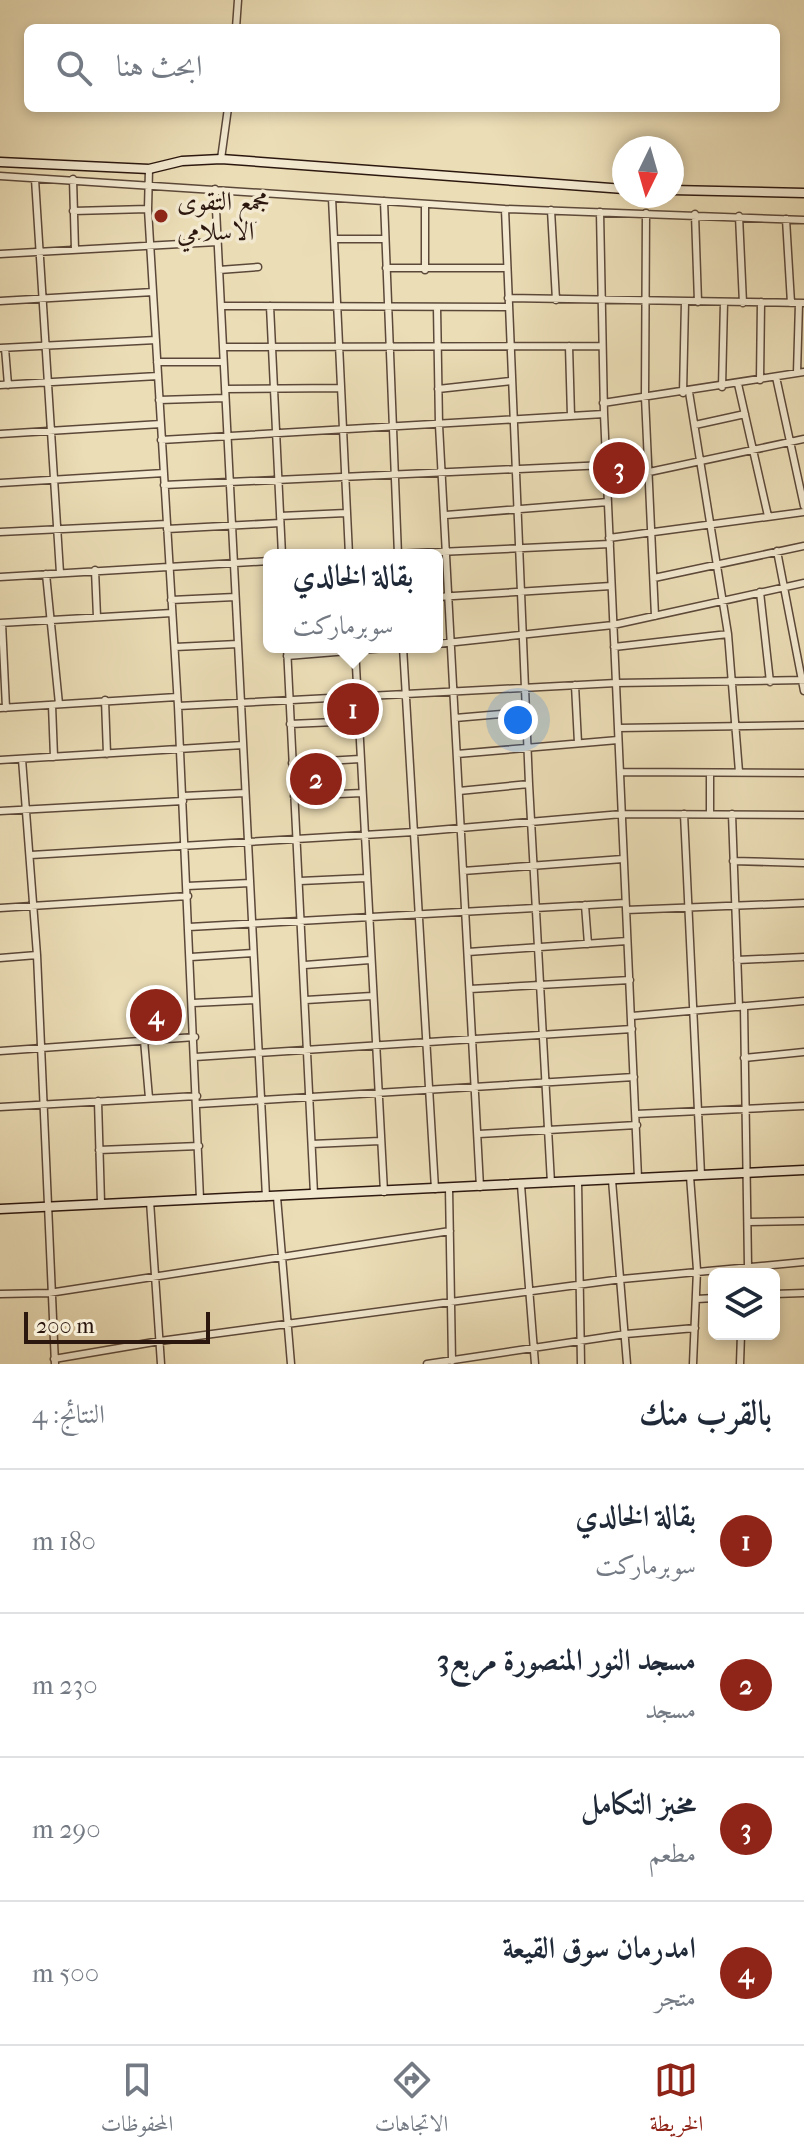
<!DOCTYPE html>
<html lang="ar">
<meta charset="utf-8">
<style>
:root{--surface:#fff;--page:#f2f2f3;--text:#1f2937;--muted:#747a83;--line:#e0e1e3;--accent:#8f2418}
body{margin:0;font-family:"IM FELL French Canon",Amiri,serif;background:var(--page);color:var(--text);direction:rtl}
.controls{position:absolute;right:24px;bottom:24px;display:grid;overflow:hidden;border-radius:12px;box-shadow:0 4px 12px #0003}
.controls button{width:72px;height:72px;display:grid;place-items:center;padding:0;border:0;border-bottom:2px solid var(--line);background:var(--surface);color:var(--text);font:40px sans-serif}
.compass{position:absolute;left:612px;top:136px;width:72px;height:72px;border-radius:50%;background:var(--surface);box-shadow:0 4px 12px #0003;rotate:185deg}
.scale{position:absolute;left:24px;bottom:20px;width:186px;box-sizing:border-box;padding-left:8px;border:4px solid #2c170f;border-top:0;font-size:22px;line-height:28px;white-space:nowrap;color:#2c170f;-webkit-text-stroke:6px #f2e9d0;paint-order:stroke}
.you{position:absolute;left:518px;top:720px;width:28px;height:28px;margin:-20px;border:6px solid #fff;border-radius:50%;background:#1a73e8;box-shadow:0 0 0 12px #1a73e833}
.badge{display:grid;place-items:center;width:52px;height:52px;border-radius:50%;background:var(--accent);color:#fff;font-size:26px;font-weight:700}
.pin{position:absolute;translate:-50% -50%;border:4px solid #fff;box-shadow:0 2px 8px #0006}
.popup{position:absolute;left:263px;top:549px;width:180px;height:104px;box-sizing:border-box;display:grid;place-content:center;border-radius:12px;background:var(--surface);filter:drop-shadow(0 2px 6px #0005);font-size:26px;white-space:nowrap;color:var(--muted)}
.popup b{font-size:30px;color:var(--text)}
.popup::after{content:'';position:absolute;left:50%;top:100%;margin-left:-16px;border:16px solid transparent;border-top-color:var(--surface)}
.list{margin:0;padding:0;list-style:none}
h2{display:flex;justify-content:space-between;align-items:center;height:104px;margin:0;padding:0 32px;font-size:34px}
h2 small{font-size:26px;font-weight:400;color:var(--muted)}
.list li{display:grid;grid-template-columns:52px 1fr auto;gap:24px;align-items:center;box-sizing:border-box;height:144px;padding:0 32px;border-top:2px solid var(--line)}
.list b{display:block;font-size:30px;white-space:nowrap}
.list p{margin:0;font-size:26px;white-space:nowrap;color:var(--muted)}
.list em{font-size:26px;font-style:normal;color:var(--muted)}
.icon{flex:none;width:44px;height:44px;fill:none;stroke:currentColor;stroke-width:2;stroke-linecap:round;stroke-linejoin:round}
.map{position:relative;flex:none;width:804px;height:1364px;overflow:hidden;direction:ltr}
.search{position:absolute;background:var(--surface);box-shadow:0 4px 12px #0003;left:24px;right:24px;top:24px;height:88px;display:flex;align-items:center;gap:20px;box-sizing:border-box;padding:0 28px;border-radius:12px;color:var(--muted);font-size:30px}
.sheet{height:680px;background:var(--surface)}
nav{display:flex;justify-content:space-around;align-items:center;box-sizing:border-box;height:112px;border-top:2px solid var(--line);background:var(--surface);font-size:22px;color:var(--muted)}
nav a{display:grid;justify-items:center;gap:4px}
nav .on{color:var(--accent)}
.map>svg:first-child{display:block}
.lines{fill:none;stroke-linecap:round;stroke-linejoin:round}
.street-casing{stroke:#5c4839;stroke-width:9}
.secondary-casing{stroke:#2c170f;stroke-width:11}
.street{stroke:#f2e9d0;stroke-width:6}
.secondary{stroke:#f2e9d0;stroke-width:8}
.poi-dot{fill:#8f2418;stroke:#f2e9d0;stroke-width:3}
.labels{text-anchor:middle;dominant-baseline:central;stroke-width:7;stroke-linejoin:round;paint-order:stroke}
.poi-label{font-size:26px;fill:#2c170f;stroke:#f2e9d0;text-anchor:start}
</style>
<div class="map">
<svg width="804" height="1364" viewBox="0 0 804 1364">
<rect width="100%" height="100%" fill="#ebddb6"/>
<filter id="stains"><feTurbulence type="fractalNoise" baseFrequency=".0025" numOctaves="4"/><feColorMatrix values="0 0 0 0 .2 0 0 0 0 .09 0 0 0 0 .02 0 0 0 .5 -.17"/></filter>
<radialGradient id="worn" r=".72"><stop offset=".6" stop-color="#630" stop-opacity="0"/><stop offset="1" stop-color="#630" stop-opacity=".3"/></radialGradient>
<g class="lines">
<g class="street-casing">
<path id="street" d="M236,28L238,0
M221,159L228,108
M149,169L148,209L178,706L200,1199
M0,176L505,209L804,220
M35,179L60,573
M73,179L75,250
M215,189L266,1197
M332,198L334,239H385
M384,201L398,555
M505,209L529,784L551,1183
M551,210L556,300
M73,211L148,209
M600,212L604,414L638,1178
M646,213L645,397L655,616
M695,214L698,302
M739,216L743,303
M786,219L791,303
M334,239L349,555
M0,254L217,242
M386,268H507
M219,270L258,267
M425,270V205
M508,298L804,303
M0,301L153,292
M221,306L508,307
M270,306L282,555
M437,307L439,425L480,1187
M569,346L571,416
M223,347L601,346
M0,348L156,340
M5,348L8,385
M157,362H223
M797,373L799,303
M776,377L804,506
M760,380L761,302
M738,384L768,516
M0,385L158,376
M722,387L724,302
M225,389L341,388
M438,389L511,381
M689,392L728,634L739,772
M683,393L685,302
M159,400L225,398
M603,403L804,372
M695,425L745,414
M0,434L161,424
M161,440L604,414
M607,481L804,439
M0,483L164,473
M164,485L606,465
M446,515L608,502
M280,516L346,513
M167,529L280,523
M0,532L167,524
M609,538L804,512
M777,551L804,691
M373,555L610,544
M95,570L97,617
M46,574L59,704
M0,577L269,561
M654,578L804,546
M760,592L770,682
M437,597L611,586
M171,600L235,597
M0,623L172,613
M2,623L6,708
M437,644L613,625L804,583
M175,647L238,644
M287,647L314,1194
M355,647L384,1192
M403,647L435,1189
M614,647L728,634
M287,656L397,647
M575,685L578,743
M105,700L107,754
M52,705L54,757
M178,706L616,683L804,680
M0,708L177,697
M455,718L526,712
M290,724L358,721
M618,728L804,725
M457,754L618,740
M22,759L37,955L55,1364
M0,760L243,745
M292,763L360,759
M620,772L804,773
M459,791L529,784
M183,796L245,793
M294,796L362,793
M0,811L183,801
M684,814L701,1175
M710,814V773
M732,814L739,1007
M31,855L414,832L622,814L804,815
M733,861L804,863
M463,871L623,859
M300,881L366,878
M187,886L250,883
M585,905L588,944
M0,908L188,896
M626,910L804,903
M189,927L625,903
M468,952L627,941
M191,957L253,953
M0,958L37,955
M737,960L804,957
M305,965L370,960
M470,989L630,980
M306,1000L372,996
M193,1003L255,1000
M744,1006L748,1266
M632,1016L804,1001
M144,1040L149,1098
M0,1051L195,1037
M195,1057L632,1029
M744,1058L804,1052
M98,1101L101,1203
M198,1104L634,1077
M0,1107L197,1096
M636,1114L804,1106
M479,1134L637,1125
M312,1144L380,1141
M99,1150L199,1146
M690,1176L697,1270L693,1364
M612,1180L627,1364
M578,1181L581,1364
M521,1185L535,1364
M449,1188L452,1361
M277,1197L291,1364
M150,1201L161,1364
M748,1222L804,1221
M0,1294L49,1293L450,1231
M774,1294L804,1293
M697,1299L714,1298
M54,1359L160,1341L622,1279L804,1262
M427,1364L626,1334L695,1328
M740,1364L741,1334"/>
</g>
<g class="secondary-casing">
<path id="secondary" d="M0,162L149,169L182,161L221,159L624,189
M672,190L804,193
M0,1209L804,1170"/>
</g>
<use href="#street" class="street"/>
<use href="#secondary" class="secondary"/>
</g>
<circle class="poi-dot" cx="161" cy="216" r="8"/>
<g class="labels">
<g class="poi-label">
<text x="177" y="201">مجمع التقوى<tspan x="177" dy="30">الاسلامي</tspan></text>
</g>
</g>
<rect width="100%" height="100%" filter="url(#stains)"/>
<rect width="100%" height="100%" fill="url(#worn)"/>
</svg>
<div class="controls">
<button><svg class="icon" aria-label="layers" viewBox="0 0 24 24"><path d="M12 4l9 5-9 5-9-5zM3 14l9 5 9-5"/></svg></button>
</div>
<svg class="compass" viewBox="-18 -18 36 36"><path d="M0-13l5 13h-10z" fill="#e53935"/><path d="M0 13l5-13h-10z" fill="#747a83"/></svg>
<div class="scale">200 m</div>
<div class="you"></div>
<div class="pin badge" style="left:353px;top:709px">1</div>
<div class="popup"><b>بقالة الخالدي</b>سوبرماركت</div>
<div class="pin badge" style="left:316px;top:779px">2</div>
<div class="pin badge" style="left:619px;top:468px">3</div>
<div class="pin badge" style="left:156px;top:1015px">4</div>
<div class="search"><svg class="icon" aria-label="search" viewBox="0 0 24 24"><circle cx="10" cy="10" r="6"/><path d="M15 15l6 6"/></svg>ابحث هنا</div>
</div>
<section class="sheet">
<h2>بالقرب منك<small>النتائج: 4</small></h2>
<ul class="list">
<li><span class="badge">1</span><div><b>بقالة الخالدي</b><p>سوبرماركت</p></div><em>180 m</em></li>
<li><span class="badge">2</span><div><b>مسجد النور المنصورة مربع3</b><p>مسجد</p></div><em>230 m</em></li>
<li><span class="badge">3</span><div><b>مخبز التكامل</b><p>مطعم</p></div><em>290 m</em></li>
<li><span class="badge">4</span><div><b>امدرمان سوق القيعة</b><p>متجر</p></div><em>500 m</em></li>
</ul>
</section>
<nav>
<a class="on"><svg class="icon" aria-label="map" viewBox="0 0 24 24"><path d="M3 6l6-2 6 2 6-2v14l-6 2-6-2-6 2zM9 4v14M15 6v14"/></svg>الخريطة</a>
<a><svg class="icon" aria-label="directions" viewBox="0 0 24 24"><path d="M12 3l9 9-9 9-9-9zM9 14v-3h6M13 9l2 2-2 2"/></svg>الاتجاهات</a>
<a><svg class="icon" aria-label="saved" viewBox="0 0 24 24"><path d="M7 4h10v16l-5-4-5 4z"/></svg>المحفوظات</a>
</nav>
